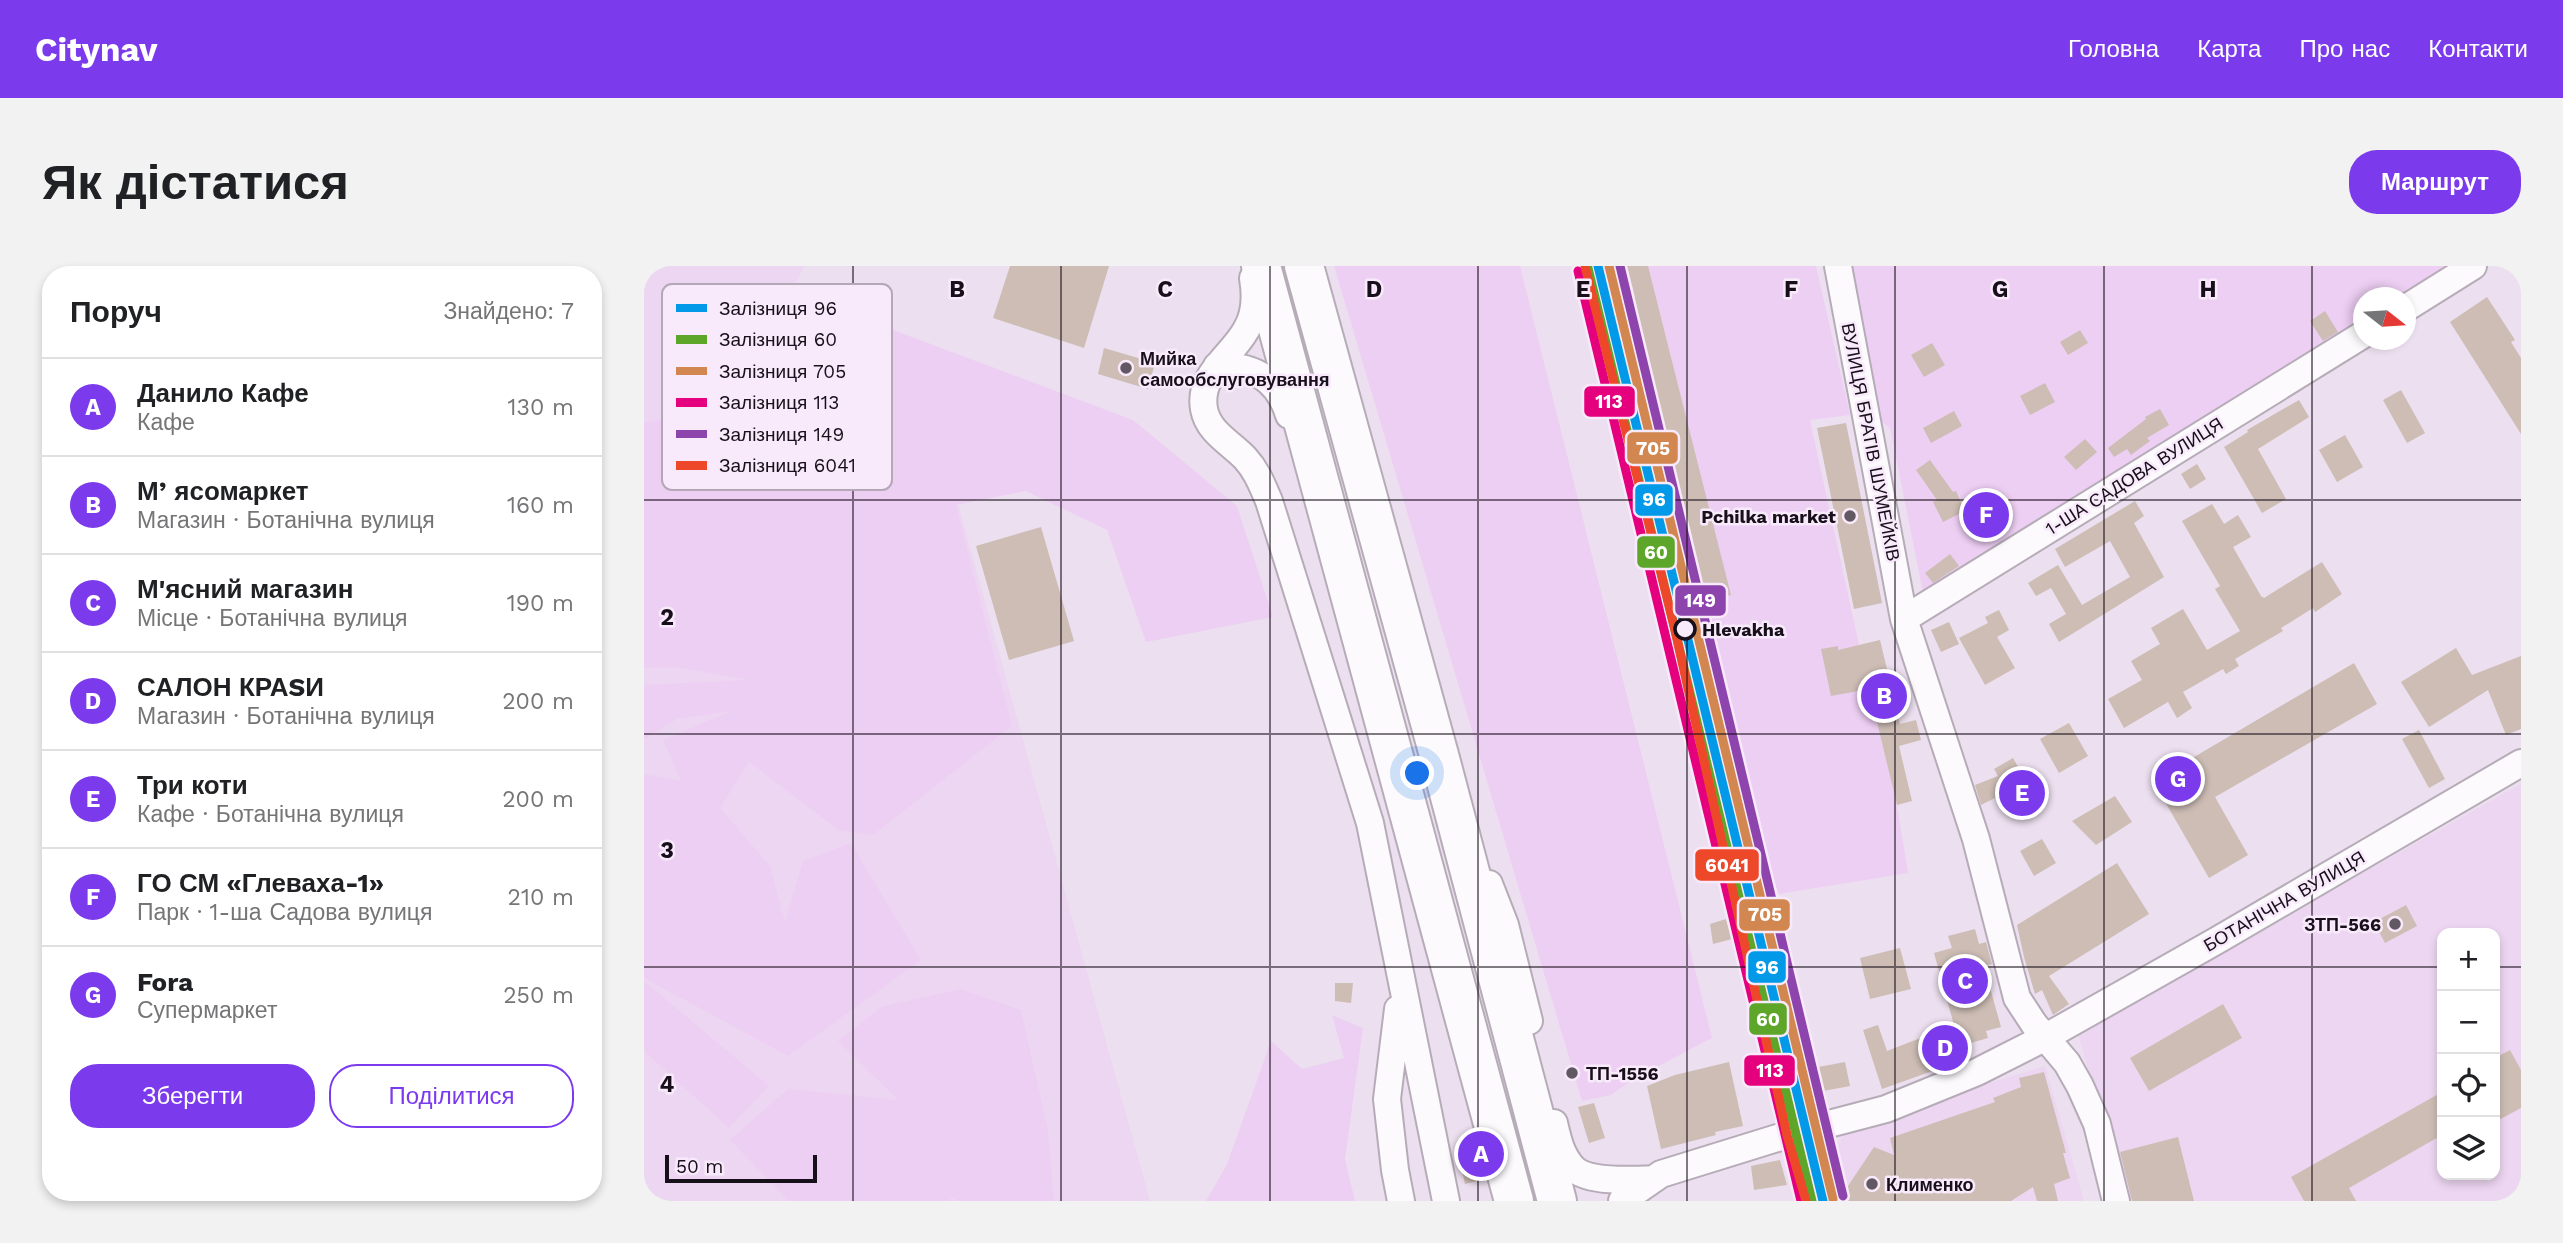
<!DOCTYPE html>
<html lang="uk">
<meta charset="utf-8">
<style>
:root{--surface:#fff;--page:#f2f2f2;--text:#202124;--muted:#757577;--line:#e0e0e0;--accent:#7c3aed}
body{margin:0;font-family:"Work Sans",sans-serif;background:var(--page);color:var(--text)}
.controls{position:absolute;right:21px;bottom:21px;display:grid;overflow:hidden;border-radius:14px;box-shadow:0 4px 10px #0003}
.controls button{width:63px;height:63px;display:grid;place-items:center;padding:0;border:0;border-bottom:2px solid var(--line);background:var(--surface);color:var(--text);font:35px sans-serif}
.compass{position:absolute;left:1709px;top:21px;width:63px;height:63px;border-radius:50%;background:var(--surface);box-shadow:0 4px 10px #0003;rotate:107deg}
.scale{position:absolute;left:21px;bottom:18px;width:152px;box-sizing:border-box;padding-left:7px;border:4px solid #170f19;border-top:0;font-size:19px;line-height:24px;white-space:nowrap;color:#170f19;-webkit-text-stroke:5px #f8e9fb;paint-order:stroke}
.you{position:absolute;left:774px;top:508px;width:24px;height:24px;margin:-18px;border:5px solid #fff;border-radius:50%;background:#1a73e8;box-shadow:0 0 0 10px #1a73e833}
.badge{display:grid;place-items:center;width:46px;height:46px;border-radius:50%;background:var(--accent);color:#fff;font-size:23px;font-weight:700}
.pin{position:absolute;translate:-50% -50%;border:4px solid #fff;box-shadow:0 2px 7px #0006}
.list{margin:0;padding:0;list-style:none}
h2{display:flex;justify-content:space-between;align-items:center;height:91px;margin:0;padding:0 28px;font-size:30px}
h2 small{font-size:23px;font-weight:400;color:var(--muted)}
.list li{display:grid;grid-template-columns:46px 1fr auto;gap:21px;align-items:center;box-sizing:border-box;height:98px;padding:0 28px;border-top:2px solid var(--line)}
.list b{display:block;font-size:26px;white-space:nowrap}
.list p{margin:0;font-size:23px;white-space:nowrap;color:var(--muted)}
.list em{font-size:23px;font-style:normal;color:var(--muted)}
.actions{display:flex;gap:14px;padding:21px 28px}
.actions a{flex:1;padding:16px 0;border:2px solid var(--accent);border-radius:28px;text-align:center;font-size:24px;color:var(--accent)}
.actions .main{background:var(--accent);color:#fff}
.icon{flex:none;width:38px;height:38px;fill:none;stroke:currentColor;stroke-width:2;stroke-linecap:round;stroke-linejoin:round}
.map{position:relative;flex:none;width:1877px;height:935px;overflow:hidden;border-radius:28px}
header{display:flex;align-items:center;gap:42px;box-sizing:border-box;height:98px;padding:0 35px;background:var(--accent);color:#fff}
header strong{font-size:33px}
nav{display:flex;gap:38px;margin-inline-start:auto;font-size:24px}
.intro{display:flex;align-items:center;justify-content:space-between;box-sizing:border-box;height:168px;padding:0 42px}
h1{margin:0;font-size:49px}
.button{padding:18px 32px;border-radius:28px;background:var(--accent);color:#fff;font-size:24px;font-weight:700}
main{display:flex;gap:42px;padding:0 42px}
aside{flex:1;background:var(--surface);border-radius:28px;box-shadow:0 4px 10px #0003}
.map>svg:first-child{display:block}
.built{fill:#edd6f1;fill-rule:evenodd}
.green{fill:#eecff4}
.building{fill:#cdbdb5}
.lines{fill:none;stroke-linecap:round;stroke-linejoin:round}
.minor-casing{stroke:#b6acb8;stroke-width:30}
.highway-casing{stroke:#b6acb8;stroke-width:42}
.minor{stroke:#fcfafd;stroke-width:26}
.highway{stroke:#fcfafd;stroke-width:38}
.rail-1-casing{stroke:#f8e9fb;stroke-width:14}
.rail-2-casing{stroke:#f8e9fb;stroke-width:14}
.rail-3-casing{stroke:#f8e9fb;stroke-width:14}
.rail-4-casing{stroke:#f8e9fb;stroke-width:14}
.rail-5-casing{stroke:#f8e9fb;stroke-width:14}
.rail-6-casing{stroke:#f8e9fb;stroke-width:14}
.rail-1{stroke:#029ae8;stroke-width:9}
.rail-2{stroke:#5da62a;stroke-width:9}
.rail-3{stroke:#d1874f;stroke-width:9}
.rail-4{stroke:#e5007d;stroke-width:9}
.rail-5{stroke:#8e44ad;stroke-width:9}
.rail-6{stroke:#ee482b;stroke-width:9}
.grid{fill:none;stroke:#170f19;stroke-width:2;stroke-opacity:0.55}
.poi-dot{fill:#625864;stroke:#f8e9fb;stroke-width:2.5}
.stop-dot{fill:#f8e9fb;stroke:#170f19;stroke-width:3.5}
.labels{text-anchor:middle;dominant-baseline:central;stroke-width:5;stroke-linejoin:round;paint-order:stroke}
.poi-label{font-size:18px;font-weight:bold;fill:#170f19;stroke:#f8e9fb;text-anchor:start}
.street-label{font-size:18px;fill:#170f19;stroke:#f8e9fb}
.stop-label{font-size:18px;font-weight:bold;fill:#170f19;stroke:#f8e9fb;text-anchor:start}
.key{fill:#f8e9fb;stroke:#b4a8b7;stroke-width:2}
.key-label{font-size:19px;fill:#170f19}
.grid-label{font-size:23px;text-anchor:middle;font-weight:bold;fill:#170f19;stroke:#f8e9fb;stroke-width:5;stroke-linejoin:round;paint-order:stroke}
.line-badge{stroke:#f8e9fb;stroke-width:2.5}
.badge-label{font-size:19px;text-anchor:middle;font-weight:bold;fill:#fff}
</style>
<header>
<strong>Citynav</strong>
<nav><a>Головна</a><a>Карта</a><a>Про нас</a><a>Контакти</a></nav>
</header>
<div class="intro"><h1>Як дістатися</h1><a class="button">Маршрут</a></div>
<main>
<aside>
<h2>Поруч<small>Знайдено: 7</small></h2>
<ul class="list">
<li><span class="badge">A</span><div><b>Данило Кафе</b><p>Кафе</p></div><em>130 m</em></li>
<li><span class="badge">B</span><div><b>Мʼясомаркет</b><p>Магазин · Ботанічна вулиця</p></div><em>160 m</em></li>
<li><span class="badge">C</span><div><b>М'ясний магазин</b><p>Місце · Ботанічна вулиця</p></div><em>190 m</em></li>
<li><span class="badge">D</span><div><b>САЛОН КРАSИ</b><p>Магазин · Ботанічна вулиця</p></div><em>200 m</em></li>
<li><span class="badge">E</span><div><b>Три коти</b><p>Кафе · Ботанічна вулиця</p></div><em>200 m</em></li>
<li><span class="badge">F</span><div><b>ГО СМ «Глеваха-1»</b><p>Парк · 1-ша Садова вулиця</p></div><em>210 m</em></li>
<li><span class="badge">G</span><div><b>Fora</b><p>Супермаркет</p></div><em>250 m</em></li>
</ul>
<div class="actions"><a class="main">Зберегти</a><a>Поділитися</a></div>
</aside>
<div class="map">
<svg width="1877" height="935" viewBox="0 0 1877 935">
<rect width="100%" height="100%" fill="#ecdfef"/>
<path class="built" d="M0,0H160L146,30L221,60L305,205L506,935H0Z
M1877,518V935H1481L1434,767ZM1798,667H1851V909H1798Z
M1401,800L1440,935H1191L1184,908L1202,861Z"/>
<path class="green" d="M690,0H876L1068,772L988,814L967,829L938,835Z
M970,0H1172L1206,149L1166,154L1215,379L1253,539L1264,607L1135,628L1117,581Z
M1179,0H1825L1762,32H1720L1719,65L1281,336L1246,162L1224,146L1211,147Z
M198,42L244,62L489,154L593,240L629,351L502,376L463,264L382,225L312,239L368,460L229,569L196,565L105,496L76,542L126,600L141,656L159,595L207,577L277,694L144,790L0,712V508L37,515L19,474L88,445L33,453L0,473V419L105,414L31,401L0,402V157L38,150L150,81Z
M0,715L125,820L85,862L0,785Z
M316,723L377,744L404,865L410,935H314L308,932L303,935H145L86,874L144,823L254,834L194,775L237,741Z
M688,749L719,762L701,893L711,935H562L583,898L627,775L658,803L700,792Z"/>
<path class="building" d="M366,0H465L440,82L349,52Z
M983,0H1004L1087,329L1062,335L986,33L991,31Z
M1843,31L1871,74L1867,76L1877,92V168L1806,56Z
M1681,45L1694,66L1679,75L1666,55Z
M1436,64L1444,77L1424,89L1416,76Z
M1288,77L1301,99L1280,111L1267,89Z
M460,82L511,97L504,123L454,108Z
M1401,117L1411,136L1386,149L1376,130Z
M1757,124L1781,167L1763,177L1739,134Z
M1655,134L1665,151L1614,183L1642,233L1618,247L1580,181L1604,166L1603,164Z
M1516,143L1525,159L1503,172L1506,175L1487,189L1483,183L1470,191L1464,182L1502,153L1501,151Z
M1310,145L1318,160L1287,177L1279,162Z
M1202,157L1238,337L1210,343L1173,162Z
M1701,169L1719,201L1693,216L1675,184Z
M1441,173L1453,186L1432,204L1420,191Z
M1286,194L1309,226L1312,225L1321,245L1299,256L1289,236L1293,234L1272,204Z
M1553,198L1562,213L1546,223L1537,208Z
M1491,235L1500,250L1490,257L1520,311L1415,376L1405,358L1422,348L1407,322L1392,330L1384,317L1414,299L1438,339L1486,311L1466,275L1421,301L1411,283Z
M1568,238L1580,258L1594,249L1607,271L1589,281L1617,330L1620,332L1678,296L1698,328L1671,346L1669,342L1637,362L1639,365L1591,393L1595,400L1582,408L1579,403L1539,426L1548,442L1533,452L1524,436L1480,462L1464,433L1498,414L1487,395L1516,378L1507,362L1539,343L1563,384L1596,365L1571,323L1576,320L1538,255Z
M397,261L430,375L365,394L332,280Z
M1306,288L1315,300L1289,317L1281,307Z
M1355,344L1365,364L1353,371L1371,402L1341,419L1315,372L1344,357L1341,351Z
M1305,356L1315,378L1297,386L1287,364Z
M1236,374L1256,458L1272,454L1277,474L1255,480L1268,535L1253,539L1225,423L1187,430L1177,383L1194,380V384Z
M1812,382L1828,409L1877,390V463L1862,469L1844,424L1785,461L1757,416Z
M1710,397L1733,438L1571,531L1604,589L1565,612L1520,534L1511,514Z
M1425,457L1444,490L1415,507L1396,473Z
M1775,464L1801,513L1785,522L1758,473Z
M1369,492L1387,523L1368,534L1363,526L1337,539L1331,519L1354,510L1350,503Z
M1471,530L1488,556L1452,579L1428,555Z
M1398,573L1412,597L1390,610L1376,585Z
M1473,597L1505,648L1405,710L1425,738L1409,749L1398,724L1391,728L1380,691L1373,659Z
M1762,639L1773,660L1741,677L1730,656Z
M1082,653L1088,673L1069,678L1066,658Z
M1331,663L1335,678L1342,676L1348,698L1340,700L1357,761L1342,765L1344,772L1303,784L1308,798L1238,823L1219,764L1234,759L1243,785L1310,759L1290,687L1308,682L1304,670Z
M1256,682L1267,723L1226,733L1216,692Z
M691,717H709L707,737L691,735Z
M1579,738L1598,772L1505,825L1486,792Z
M1866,784L1877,804V842L1851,856V792Z
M1085,796L1099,860L1071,866L1072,869L1017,883L1003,820L1031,809Z
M1201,796L1206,820L1174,826L1169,802Z
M1400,806L1422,887H1419L1426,912L1410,918L1414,935H1393L1389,921L1367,935H1204L1202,923L1230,881L1250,889L1246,872L1351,836L1349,832L1377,821L1375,812Z
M1798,826V869L1705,922L1712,935H1660L1647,911Z
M950,837L961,872L945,877L934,841Z
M1534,871L1550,935H1488L1476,886Z
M827,873L837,914L821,918L812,878Z
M1136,894L1143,919L1110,924L1107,900Z"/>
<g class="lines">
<g class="minor-casing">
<path id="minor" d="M1194,0L1260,353L1332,573L1373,732L1390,758L1423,797L1436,820L1453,858L1472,935
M609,12C612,30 612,48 602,64C587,91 554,108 560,143C564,166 587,177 601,192C613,205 618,219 625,235L726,557L802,935
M1762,42L1829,0
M573,100C610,99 634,113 645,149
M1260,353L1720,68
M845,618L861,659L885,755
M754,743L743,833L751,904L757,935
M910,857C914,874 917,889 929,902C944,917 990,914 1010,913
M978,935L1017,908L1143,869L1242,843L1333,806L1402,771L1572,675L1877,497"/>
</g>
<g class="highway-casing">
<path id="highway" d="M617,0L870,935
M660,0L795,489L913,935"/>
</g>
<use href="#minor" class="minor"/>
<use href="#highway" class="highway"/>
<g class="rail-1-casing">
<path id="rail-1" d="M954,0L1179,935"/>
</g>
<g class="rail-2-casing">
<path id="rail-2" d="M944,2L1168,935"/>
</g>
<g class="rail-3-casing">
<path id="rail-3" d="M965,0L1189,933"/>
</g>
<g class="rail-4-casing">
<path id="rail-4" d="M934,5L1157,935"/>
</g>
<g class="rail-5-casing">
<path id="rail-5" d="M976,0L1199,930"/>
</g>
<g class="rail-6-casing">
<path id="rail-6" d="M941,0L1031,364L1143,869L1162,935"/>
</g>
<use href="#rail-1" class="rail-1"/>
<use href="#rail-2" class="rail-2"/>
<use href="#rail-3" class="rail-3"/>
<use href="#rail-4" class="rail-4"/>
<use href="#rail-5" class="rail-5"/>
<use href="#rail-6" class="rail-6"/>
</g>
<path class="grid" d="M209,0V935M417,0V935M626,0V935M834,0V935M1043,0V935M1251,0V935M1460,0V935M1668,0V935M0,234H1877M0,468H1877M0,701H1798M1851,701H1877"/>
<g class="poi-dot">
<circle cx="482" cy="102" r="7"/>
<circle cx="1206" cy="250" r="7"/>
<circle cx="1751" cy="658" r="7"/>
<circle cx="928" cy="807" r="7"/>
<circle cx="1228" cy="918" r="7"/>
</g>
<circle class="stop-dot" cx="1041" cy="363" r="10"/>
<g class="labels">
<g class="poi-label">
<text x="496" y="92">Мийка<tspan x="496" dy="21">самообслуговування</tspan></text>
<text x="1192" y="250" text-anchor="end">Pchilka market</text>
<text x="1737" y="658" text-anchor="end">ЗТП-566</text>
<text x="942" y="807">ТП-1556</text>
<text x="1242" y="918">Клименко</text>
</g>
<g class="street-label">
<text transform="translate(1227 176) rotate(79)">ВУЛИЦЯ БРАТІВ ШУМЕЙКІВ</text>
<text transform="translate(1490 210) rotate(-32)">1-ША САДОВА ВУЛИЦЯ</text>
<text transform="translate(1640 635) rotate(-30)">БОТАНІЧНА ВУЛИЦЯ</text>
</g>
<g class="stop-label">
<text x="1058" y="363">Hlevakha</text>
</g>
</g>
<rect x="18" y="18" width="230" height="206" rx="10" class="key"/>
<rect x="32" y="38" width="31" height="8" fill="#029ae8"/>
<rect x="32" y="69" width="31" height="9" fill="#5da62a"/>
<rect x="32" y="101" width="31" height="8" fill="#d1874f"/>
<rect x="32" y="132" width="31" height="9" fill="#e5007d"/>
<rect x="32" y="164" width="31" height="8" fill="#8e44ad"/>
<rect x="32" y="195" width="31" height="9" fill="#ee482b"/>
<g class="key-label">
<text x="75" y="49">Залізниця 96</text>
<text x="75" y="80">Залізниця 60</text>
<text x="75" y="112">Залізниця 705</text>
<text x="75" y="143">Залізниця 113</text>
<text x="75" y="175">Залізниця 149</text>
<text x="75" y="206">Залізниця 6041</text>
</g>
<g class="grid-label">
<text x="313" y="31">B</text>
<text x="521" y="31">C</text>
<text x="730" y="31">D</text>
<text x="939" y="31">E</text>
<text x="1147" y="31">F</text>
<text x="1356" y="31">G</text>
<text x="1564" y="31">H</text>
<text x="23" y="359">2</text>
<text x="23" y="592">3</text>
<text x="23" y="826">4</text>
</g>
<g class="line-badge">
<rect x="939" y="119" width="53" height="33" rx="7" fill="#e5007d"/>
<rect x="982" y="165" width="53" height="34" rx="7" fill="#d1874f"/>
<rect x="990" y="217" width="40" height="34" rx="7" fill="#029ae8"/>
<rect x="992" y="269" width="40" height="34" rx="7" fill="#5da62a"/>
<rect x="1030" y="318" width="53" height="33" rx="7" fill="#8e44ad"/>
<rect x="1050" y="582" width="66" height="34" rx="7" fill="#ee482b"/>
<rect x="1094" y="632" width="53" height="34" rx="7" fill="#d1874f"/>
<rect x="1103" y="684" width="40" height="34" rx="7" fill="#029ae8"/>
<rect x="1104" y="736" width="40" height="34" rx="7" fill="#5da62a"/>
<rect x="1099" y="788" width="53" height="33" rx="7" fill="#e5007d"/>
</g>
<g class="badge-label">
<text x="965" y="142">113</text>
<text x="1009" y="189">705</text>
<text x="1010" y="240">96</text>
<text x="1012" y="293">60</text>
<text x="1056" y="341">149</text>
<text x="1083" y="606">6041</text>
<text x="1121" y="655">705</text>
<text x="1123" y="708">96</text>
<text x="1124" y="760">60</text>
<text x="1126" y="811">113</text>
</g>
</svg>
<div class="controls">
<button>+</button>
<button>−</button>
<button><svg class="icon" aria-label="locate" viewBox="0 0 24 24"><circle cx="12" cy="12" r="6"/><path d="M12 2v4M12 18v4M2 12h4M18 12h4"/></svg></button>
<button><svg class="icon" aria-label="layers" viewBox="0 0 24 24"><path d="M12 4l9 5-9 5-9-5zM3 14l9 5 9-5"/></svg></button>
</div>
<svg class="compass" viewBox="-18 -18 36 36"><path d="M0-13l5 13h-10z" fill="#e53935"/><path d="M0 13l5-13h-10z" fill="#757577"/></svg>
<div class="scale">50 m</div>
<div class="you"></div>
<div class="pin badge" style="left:837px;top:888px">A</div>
<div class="pin badge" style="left:1240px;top:430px">B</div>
<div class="pin badge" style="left:1321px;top:715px">C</div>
<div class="pin badge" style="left:1301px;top:782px">D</div>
<div class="pin badge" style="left:1378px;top:527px">E</div>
<div class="pin badge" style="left:1342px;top:249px">F</div>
<div class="pin badge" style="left:1534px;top:513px">G</div>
</div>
</main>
